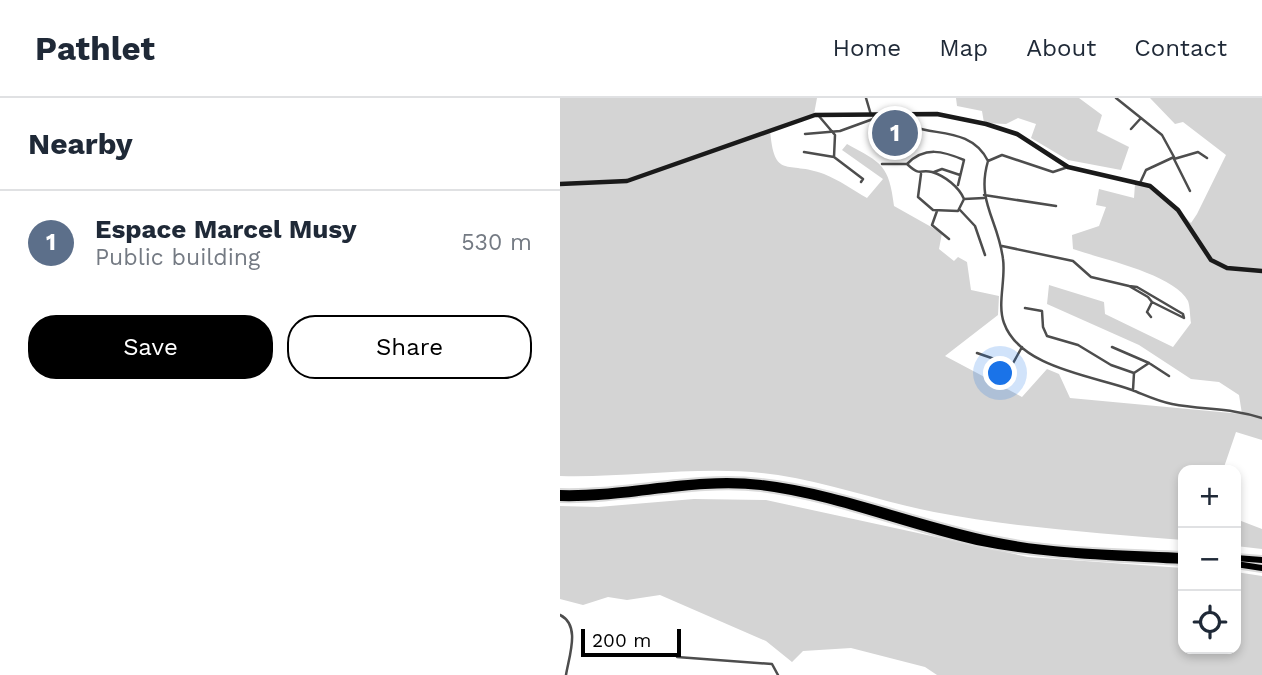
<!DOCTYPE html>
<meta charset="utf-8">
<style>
:root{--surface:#fff;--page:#f6f6f7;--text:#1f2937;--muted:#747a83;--line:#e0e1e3;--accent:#000}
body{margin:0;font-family:"Work Sans",sans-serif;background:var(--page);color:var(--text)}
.controls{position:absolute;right:21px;bottom:21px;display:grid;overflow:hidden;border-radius:14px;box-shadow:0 4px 10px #0003}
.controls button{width:63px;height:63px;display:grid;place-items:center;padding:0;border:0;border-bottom:2px solid var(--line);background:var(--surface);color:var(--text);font:35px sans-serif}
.scale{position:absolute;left:21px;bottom:18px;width:100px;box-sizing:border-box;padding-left:7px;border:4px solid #000;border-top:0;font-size:19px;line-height:24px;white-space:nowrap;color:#000;-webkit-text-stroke:5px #fff;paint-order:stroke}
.you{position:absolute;left:441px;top:276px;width:24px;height:24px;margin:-18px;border:5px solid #fff;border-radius:50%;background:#1a73e8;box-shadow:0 0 0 10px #1a73e833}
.badge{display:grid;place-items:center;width:46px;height:46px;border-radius:50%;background:var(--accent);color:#fff;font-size:23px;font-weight:700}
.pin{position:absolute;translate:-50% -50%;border:4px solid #fff;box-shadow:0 2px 7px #0006}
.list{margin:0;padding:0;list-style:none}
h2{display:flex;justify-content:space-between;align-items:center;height:91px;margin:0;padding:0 28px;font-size:30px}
h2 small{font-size:23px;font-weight:400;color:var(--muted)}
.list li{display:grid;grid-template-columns:46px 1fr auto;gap:21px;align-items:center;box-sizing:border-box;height:105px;padding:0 28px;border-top:2px solid var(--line)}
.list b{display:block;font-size:26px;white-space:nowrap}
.list p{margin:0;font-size:23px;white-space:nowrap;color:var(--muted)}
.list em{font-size:23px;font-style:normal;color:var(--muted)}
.actions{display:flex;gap:14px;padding:21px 28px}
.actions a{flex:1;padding:16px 0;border:2px solid var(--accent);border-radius:28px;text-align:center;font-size:24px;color:var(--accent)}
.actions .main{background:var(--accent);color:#fff}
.icon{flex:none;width:38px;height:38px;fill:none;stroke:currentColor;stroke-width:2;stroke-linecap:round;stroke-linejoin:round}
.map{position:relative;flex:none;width:702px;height:577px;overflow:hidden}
header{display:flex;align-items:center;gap:42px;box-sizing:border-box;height:98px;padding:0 35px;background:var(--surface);border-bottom:2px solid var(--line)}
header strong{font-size:33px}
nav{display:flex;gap:38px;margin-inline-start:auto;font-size:24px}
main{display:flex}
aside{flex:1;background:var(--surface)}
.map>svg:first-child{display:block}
.green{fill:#d4d4d4}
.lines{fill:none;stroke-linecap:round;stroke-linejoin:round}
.highway-casing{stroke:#dbdbdb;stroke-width:10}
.street{stroke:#4d4d4d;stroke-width:2.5}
.secondary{stroke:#1a1a1a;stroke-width:4.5}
.highway{stroke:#000;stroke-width:6}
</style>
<header>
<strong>Pathlet</strong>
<nav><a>Home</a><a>Map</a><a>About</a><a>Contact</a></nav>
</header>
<main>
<aside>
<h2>Nearby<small></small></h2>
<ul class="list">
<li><span class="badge" style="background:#5c6f8a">1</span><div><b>Espace Marcel Musy</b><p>Public building</p></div><em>530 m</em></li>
</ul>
<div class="actions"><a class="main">Save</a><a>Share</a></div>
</aside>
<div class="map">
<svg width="702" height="577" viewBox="0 0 702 577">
<rect width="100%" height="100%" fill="#fff"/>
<path class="green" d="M0,0H257L254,16L210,31C214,83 227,62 264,76C279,82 293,92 307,100L323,81L282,52L287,46C322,65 329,67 334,108L382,135L379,151L394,163L398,159L407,164L411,192L439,198L438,217L385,258L462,299L487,271L499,276L510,300L682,316L679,297L659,284L631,281L579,247L487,206L489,187L544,204L545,216L613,249L631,225C630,219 630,208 628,203C614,176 541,161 513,151L512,137L539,128L546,109L536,107L539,91L574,100L575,86L593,88L631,125L637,116L666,57L623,24L615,26L590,0H702V342L676,334L663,372H623V442C540,435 457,430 374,414C322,404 271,385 218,377C146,366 73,380 0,378Z
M396,0H519L542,17L537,33L569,49L561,72L508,62L471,40L476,26L458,20L446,26L424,25L422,13L397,8Z
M134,401L206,402L468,459L623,470V551H676V474L702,478V577H377L365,569L291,550L243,553L232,564L206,543L100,497L67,502L48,499L23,507L0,501V408L38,409Z
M676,421L702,431V451L676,448Z"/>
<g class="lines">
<g class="highway-casing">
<path id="highway" d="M0,395C67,397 134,377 201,385C280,394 355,426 433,442C495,455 560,455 623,458
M0,400C67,402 134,381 201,389C274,398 345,428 417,444C485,458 554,459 623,463
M676,460L702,462
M676,466L702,470"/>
</g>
<path class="street" d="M306,0L311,17
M556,0L581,20
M341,16C353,45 407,21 428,63
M258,17L275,37L274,59L303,81L301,84
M571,31L581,20L602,37L614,59L586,72L580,85
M245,36L280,33L313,21L315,16
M244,54L274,59
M428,63C416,104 438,121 443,161C446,181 437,206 444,225C460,270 534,278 572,292C585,297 597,303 612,306C643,312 672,310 702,320
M428,63L442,57L493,74L508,69
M322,66H347
M374,74L382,71L400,77
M361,76L358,99L373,112L398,113L404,101C399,89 385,78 372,74C359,71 361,79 347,66C365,48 383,53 404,62L398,87
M630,93L614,61L638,54L647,60
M424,97L496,108
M404,101L424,100
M400,112L415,128L425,157
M377,113L372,127L389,141
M442,148L513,163L531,179L569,188L588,199L592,204L624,220L623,216L577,189L569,188
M465,210L482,213L483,229L487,238L518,247L551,267L574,275L573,292
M591,219L587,214L592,204
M552,249L589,265L574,275
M417,255L452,267L462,249
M589,265L609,278
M0,517C21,527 9,558 6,577
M117,559L212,566L218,577"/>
<path class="secondary" d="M0,86L67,83L255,17L377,16L426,26L457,36L508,69L590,88L618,112L651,162L667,170L702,173"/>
<use href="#highway" class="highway"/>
</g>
</svg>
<div class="controls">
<button>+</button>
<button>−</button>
<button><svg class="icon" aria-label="locate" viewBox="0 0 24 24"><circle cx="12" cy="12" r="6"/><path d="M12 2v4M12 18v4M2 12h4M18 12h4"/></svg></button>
</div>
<div class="scale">200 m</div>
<div class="you"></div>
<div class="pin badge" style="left:335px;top:35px;background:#5c6f8a">1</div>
</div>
</main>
